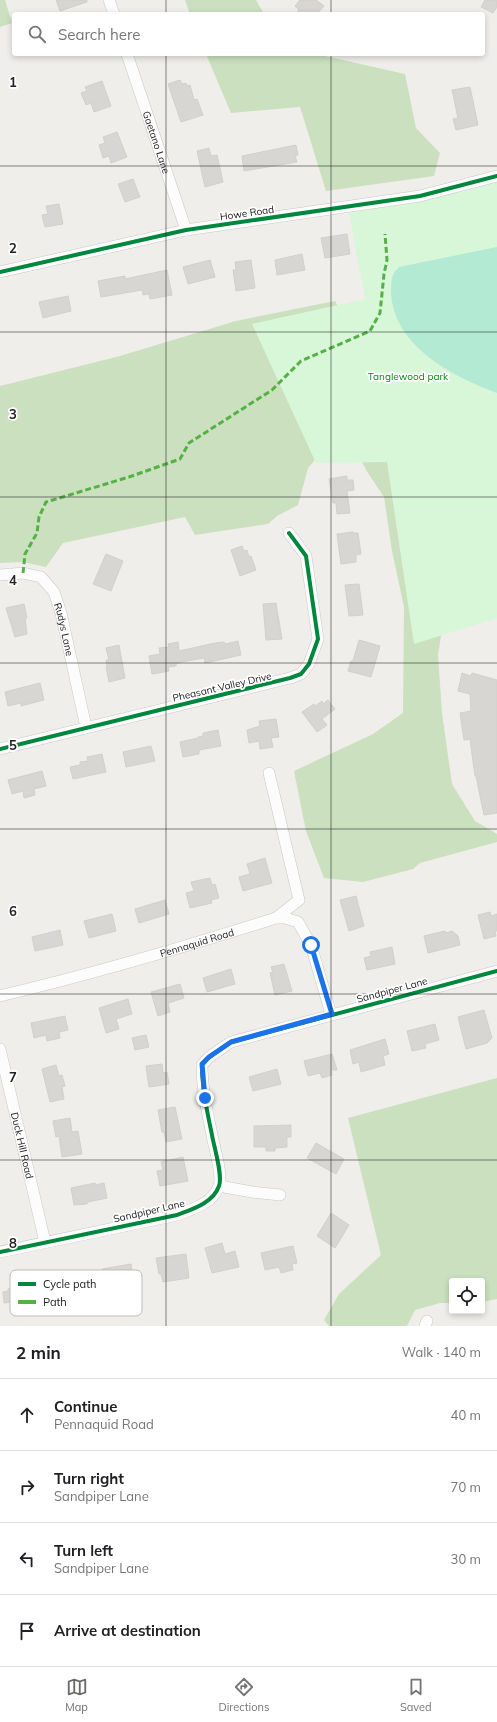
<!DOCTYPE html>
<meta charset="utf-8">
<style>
:root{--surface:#fff;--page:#f2f2f2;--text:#202124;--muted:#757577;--line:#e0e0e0;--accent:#6a6968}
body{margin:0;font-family:Mulish,sans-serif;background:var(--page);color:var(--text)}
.controls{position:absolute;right:12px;bottom:12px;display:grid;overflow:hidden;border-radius:4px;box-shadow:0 2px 6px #0003}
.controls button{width:36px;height:36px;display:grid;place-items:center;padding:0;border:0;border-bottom:1px solid var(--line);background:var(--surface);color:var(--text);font:20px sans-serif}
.stop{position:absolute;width:12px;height:12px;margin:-9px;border:3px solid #1a73e8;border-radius:50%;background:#fff}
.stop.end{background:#1a73e8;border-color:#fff;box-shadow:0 1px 4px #0008}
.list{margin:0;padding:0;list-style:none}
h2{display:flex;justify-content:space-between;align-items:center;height:52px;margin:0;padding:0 16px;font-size:17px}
h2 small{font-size:13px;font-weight:400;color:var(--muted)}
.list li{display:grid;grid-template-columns:26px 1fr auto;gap:12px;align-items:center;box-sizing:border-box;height:72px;padding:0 16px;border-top:1px solid var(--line)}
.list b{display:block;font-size:15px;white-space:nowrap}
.list p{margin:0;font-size:13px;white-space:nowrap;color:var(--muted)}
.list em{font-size:13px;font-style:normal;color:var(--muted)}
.icon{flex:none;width:22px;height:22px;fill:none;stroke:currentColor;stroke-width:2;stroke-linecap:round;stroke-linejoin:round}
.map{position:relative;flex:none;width:497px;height:1326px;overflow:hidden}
.search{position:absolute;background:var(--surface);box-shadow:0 2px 6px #0003;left:12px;right:12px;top:12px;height:44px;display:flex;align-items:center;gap:10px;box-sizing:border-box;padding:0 14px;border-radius:4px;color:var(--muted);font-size:15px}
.sheet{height:340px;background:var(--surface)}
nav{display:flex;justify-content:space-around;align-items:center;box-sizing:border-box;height:56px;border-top:1px solid var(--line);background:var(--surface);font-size:11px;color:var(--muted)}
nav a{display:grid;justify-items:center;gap:2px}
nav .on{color:var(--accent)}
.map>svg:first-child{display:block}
.forest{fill:#cae0be}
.park{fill:#d8f6d8}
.pitch{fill:#b3ead4}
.building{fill:#d8d6d3;stroke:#d3d0cb}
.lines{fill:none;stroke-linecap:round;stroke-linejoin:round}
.minor-casing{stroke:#c9c8c6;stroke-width:12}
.minor{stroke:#fdfcfc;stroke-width:11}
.quiet{stroke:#55b145;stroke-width:3;stroke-dasharray:6 3;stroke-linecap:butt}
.cycleway-casing{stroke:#fff;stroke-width:6}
.cycleway{stroke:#00873e;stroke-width:4}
.route{stroke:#1a73e8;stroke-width:5}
.grid{fill:none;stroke:#222;stroke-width:1;stroke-opacity:0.55}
.labels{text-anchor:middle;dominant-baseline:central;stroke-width:3.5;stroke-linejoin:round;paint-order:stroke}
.street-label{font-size:10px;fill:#222;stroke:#fff}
.park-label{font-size:10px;fill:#058613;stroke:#fff}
.key{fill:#fff;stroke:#bdbdbd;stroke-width:1}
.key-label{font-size:11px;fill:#222}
.grid-label{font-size:13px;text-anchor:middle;font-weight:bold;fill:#222;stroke:#fff;stroke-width:3.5;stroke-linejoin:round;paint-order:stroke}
</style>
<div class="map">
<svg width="497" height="1326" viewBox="0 0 497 1326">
<rect width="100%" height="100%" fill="#f0eeea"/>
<path class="forest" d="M0,0H5L12,23L0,27Z
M185,0H256L264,14H190Z
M206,54H316L405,74L416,128L440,153L434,176L326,191L300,107L231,113Z
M335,301L345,319L319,455L308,468L298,505L277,516L268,524L195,535L185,517L63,543L46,567L23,562L0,563V386L120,356L236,321Z
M375,402L445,611L438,655L442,713L452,784L475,821L497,834V842L420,863L413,869L363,882L324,878L306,831L294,771L373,734L403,713L404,607L392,551L384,497L366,470L355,447Z
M497,1078V1299L482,1302V1281H452V1303H440L415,1310L407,1326H329L324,1320L339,1294L381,1255L348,1118Z"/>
<path class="park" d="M497,181V618L414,644L387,462L316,463L252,324L365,299L349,213Z"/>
<path class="pitch" d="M497,247V393C453,377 393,346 391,292C391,282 391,274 399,267Z"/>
<path class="building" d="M56,0H87V2L60,11Z
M300,0H316L324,6L317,14H296L299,10L295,6Z
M485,0H497V7L493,13L481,7Z
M180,80L182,84L186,83L187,86L190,85L194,100L197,99L203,115L181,122L168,84Z
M102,81L111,106L94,112L91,103L86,105L81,93L87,91L85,87Z
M470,87L478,125L456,130L453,119L458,118L452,90Z
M117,132L127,157L111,163L109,156L103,158L99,145L105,143L103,137Z
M296,145L298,155L295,156L297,162L244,171L242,156Z
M209,148L211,156L217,155L223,182L205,187L197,151Z
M133,179L140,197L125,202L118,184Z
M59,204L63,224L45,227L42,215L48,214L46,206Z
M347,234L350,254L325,258L321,238Z
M302,254L305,270L277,275L275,260Z
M210,260L215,277L188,284L183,267Z
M251,260L255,288L236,291L233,270H236L235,262Z
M167,270L172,295L150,299L149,294L143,295L142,290L101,297L98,281L125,276V279Z
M68,296L71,311L43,318L39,302Z
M347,476V480H353L354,490L347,491L350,513L337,514L336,503H333L329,479Z
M353,532V533H358L361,554L356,555V562L341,564L337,534Z
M242,546L244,551L247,550L249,557L251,556L256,570L240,576L231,550Z
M106,554L123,561L111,591L93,584Z
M359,584L363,615L349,616L345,585Z
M276,603L282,639L266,640L263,604Z
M24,604L27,618H25L27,634L15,637L6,608Z
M359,640L380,646L371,677L348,671L351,661H353Z
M238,641L241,655L205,663L204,658L181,662L176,664V666L168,667L169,671L152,674L149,656L160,654L159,648L169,647L168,644L178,642L179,651L215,643L224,642L225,644Z
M119,645L125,678L109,682L106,667H107L106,660H109L106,648Z
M462,673L471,676L472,673L497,680V813L484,815L476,776H475L470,739L464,740L460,713L471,711L470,694L458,691Z
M40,683L44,700L21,706V703L8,706L5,692Z
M328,700L335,709L322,719L327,725L317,732L302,712L314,704L315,706L322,701L323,704Z
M276,719L279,737L271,738L273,747L260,749L259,741L249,743L247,730L260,726L259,721Z
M218,730L221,746L199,750V754L183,757L180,742L198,738V737L203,736V733Z
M151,746L155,761L126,767L123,752Z
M102,754L106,772L73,779L70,767L80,765V762L88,761L87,757Z
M42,771L46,786L34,789L35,795L24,798L23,791L12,794L8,780Z
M265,858L272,883L243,891L239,877L250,874L247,864Z
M210,878L212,885L215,884L219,898L211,900L212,903L190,908L186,893L194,891L191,882Z
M356,896L364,926L349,931L340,900Z
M165,900L169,914L139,923L135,909Z
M490,912L491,916L497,914V931H495L496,936L484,939L478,915Z
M112,914L116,931L89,938L84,921Z
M60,930L63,945L35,951L32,937Z
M445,931L446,933L452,931L458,936L460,945L428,953L424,936Z
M392,947L395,964L367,970L364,958L371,956L370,952Z
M284,964L292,991L275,995L270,973L273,972L271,967Z
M231,969L235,984L207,992L203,978Z
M180,984L184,998L168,1003L170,1012L158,1016L151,992Z
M128,999L132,1014L116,1019L119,1029L106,1033L99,1008Z
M484,1010L492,1038L487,1043L466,1049L458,1017Z
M65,1016L68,1030L59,1032L60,1038L47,1041L46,1035L34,1038L31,1023Z
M435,1024L439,1040L425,1044L426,1048L412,1051L407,1031Z
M146,1035L149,1047L135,1050L132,1038Z
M385,1039L389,1054L383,1056L385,1065L361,1072L359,1062L353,1064L350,1050Z
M332,1054L337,1070H331L332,1075L322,1078L320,1073L308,1076L304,1061Z
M162,1064L163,1073L167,1072L169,1084L149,1087L146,1066Z
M56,1065L59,1076L62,1075L65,1086L62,1087L64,1099L50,1102L42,1069Z
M277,1069L281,1084L253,1091L249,1077Z
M175,1107L182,1139L166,1142L164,1132H162L158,1110Z
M70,1118L72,1132L78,1131L82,1154L62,1157L59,1136L56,1137L53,1121Z
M291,1125V1137H287V1147L275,1148V1151H266V1147H254V1126Z
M316,1143L344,1159L336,1174L307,1158Z
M183,1157L188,1181L160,1186L157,1171L163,1170L161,1162Z
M95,1183L96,1185L104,1183L107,1198L88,1202L87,1204L74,1205L71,1188Z
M331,1213L349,1225L335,1248L317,1236Z
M222,1243L225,1254L235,1251L239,1267L212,1273L205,1248Z
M293,1246L297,1263L292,1264L293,1270L281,1273L279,1267L265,1270L261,1253Z
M186,1254L189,1278L163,1282L161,1274H159L156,1258Z
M131,1264L133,1277L126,1279L128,1286L118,1288L117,1282L105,1284L102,1269Z
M29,1284L32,1299L4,1303L3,1292L8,1291V1289L15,1288V1286Z"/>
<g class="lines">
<g class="minor-casing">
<g id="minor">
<path d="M109,0L114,14"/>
<path id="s1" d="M127,54L186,230"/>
<path d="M0,272L186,230L420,196L497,176"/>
<path id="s2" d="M0,575L23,573L41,577L54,592L61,613L86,727"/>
<path d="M0,749L290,678L301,674L309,664L318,639L306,556L289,533"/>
<path d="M269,773L299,900L276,918"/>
<path id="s3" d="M0,996C93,974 185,947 276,918H285L298,922L311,945L331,1014"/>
<path id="s4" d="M0,1049L45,1242"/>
<path d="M219,1186L252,1192L280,1195"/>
<path d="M0,1252L177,1215C193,1209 213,1203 219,1186C223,1175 214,1147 212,1135C207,1111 202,1088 202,1065L209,1057L231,1042L497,971"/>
<path d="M425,1326L427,1321"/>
</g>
</g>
<use href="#minor" class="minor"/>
<path class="quiet" d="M23,573L25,554L37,533L39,517L46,502L129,477L180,459L189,443L272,390L301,361L370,331L380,313L384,274L387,260L385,234"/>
<g class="cycleway-casing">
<path id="cycleway" d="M0,272L186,230L420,196L497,176
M0,749L290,678L301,674L309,664L318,639L306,556L289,533
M0,1252L177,1215C193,1209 213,1203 219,1186C223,1175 214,1147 212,1135C207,1111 202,1088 202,1065L209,1057L231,1042L497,971"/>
</g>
<use href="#cycleway" class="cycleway"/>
</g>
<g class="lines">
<path class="route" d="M205,1098L202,1064L209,1057L231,1042L332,1014L311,945"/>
</g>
<path class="grid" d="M166,0V14M331,0V14M166,54V1326M331,54V1326M0,166H497M0,332H497M0,497H497M0,663H497M0,829H497M0,994H497M0,1160H497"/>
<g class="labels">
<g class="street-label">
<text stroke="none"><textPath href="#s1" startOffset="93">Gaetano Lane</textPath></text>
<text transform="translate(247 213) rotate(-8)">Howe Road</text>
<text stroke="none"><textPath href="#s2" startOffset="100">Rudys Lane</textPath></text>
<text transform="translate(222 687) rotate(-13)">Pheasant Valley Drive</text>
<text stroke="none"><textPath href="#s3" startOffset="204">Pennaquid Road</textPath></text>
<text transform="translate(392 990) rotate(-15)">Sandpiper Lane</text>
<text stroke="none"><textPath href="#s4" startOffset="99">Duck Hill Road</textPath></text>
<text transform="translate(149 1211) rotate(-13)">Sandpiper Lane</text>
</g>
<g class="park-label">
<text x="408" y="376">Tanglewood park</text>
</g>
</g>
<rect x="10" y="1270" width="132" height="46" rx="6" class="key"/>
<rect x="18" y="1282" width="18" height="4" fill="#00873e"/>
<rect x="18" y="1300" width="18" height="4" fill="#55b145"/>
<g class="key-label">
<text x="43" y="1288">Cycle path</text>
<text x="43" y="1306">Path</text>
</g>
<g class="grid-label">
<text x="13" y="87">1</text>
<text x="13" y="253">2</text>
<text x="13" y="419">3</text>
<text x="13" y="585">4</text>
<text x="13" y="750">5</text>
<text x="13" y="916">6</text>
<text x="13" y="1082">7</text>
<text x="13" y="1248">8</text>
</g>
</svg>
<div class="controls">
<button><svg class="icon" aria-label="locate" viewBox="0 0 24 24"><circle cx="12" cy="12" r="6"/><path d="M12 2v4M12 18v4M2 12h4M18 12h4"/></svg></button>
</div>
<div class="stop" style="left:311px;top:945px"></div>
<div class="stop end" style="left:205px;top:1098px"></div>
<div class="search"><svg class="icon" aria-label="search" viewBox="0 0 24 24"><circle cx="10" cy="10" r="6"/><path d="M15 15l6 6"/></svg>Search here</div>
</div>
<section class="sheet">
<h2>2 min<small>Walk · 140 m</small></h2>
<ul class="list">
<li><svg class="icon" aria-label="ahead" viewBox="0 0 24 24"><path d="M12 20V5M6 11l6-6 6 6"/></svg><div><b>Continue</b><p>Pennaquid Road</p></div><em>40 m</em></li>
<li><svg class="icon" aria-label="right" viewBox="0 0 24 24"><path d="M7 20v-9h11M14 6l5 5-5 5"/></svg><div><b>Turn right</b><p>Sandpiper Lane</p></div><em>70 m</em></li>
<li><svg class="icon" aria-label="left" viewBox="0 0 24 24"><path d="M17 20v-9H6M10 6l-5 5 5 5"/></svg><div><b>Turn left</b><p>Sandpiper Lane</p></div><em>30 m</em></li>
<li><svg class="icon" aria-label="arrive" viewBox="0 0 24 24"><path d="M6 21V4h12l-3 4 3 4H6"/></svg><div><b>Arrive at destination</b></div></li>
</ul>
</section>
<nav>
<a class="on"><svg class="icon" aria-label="map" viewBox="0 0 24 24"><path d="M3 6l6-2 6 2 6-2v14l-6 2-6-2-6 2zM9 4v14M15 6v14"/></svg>Map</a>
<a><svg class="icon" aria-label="directions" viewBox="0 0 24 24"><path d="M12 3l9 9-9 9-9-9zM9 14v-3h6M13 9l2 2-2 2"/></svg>Directions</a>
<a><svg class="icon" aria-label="saved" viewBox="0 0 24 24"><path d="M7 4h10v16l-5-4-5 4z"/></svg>Saved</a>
</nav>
